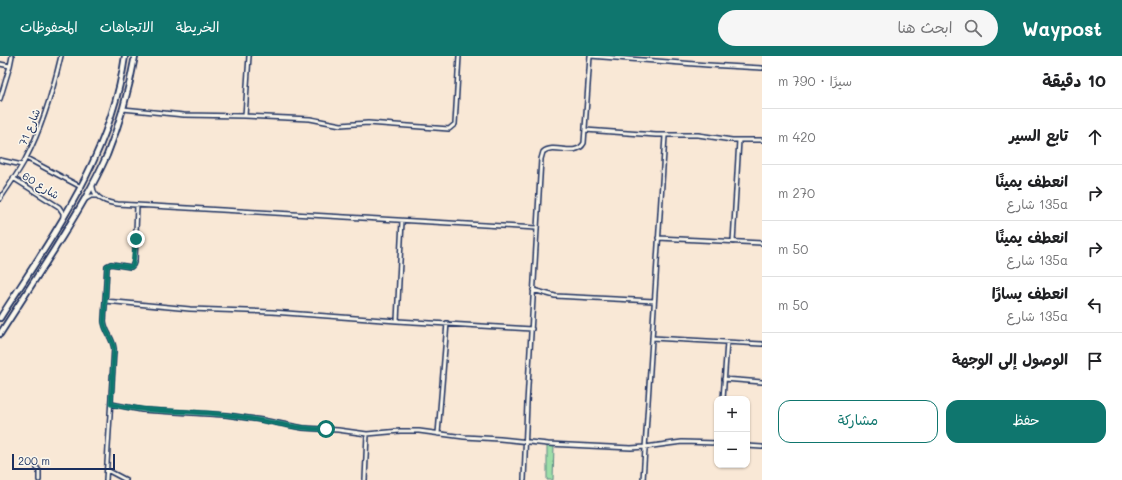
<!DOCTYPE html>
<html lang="ar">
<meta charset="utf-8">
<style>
:root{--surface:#fff;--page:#f6f6f6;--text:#202124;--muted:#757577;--line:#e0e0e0;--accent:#0f766e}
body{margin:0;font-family:Mali,"Playpen Sans Arabic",sans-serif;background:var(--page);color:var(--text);direction:rtl}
.controls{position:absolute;right:12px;bottom:12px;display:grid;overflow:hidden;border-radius:8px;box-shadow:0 1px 3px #0004}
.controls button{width:36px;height:36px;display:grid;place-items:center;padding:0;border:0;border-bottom:1px solid var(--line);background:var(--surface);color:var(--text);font:20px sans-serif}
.scale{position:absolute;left:12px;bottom:10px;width:103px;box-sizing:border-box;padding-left:4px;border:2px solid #1b2f5e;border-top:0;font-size:11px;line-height:14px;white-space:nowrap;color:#1b2f5e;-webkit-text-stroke:3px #fbf7ec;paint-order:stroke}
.stop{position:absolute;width:12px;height:12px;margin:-9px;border:3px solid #0f766e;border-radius:50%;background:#fff}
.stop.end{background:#0f766e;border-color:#fff;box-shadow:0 1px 4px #0008}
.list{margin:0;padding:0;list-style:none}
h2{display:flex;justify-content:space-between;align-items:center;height:52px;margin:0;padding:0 16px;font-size:17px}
h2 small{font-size:13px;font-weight:400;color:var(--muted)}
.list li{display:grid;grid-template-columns:26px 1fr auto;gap:12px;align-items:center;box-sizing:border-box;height:56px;padding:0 16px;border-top:1px solid var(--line)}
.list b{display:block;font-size:15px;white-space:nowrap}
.list p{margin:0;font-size:13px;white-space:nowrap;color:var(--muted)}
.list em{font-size:13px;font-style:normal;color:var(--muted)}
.actions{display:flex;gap:8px;padding:12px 16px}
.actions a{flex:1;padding:9px 0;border:1px solid var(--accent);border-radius:12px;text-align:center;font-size:14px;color:var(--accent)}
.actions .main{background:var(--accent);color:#fff}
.icon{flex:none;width:22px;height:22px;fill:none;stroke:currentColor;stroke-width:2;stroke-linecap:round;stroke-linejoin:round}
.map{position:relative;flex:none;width:762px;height:424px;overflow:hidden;direction:ltr}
header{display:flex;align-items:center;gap:24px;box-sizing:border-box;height:56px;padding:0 20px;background:var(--accent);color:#fff}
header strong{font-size:19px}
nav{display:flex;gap:22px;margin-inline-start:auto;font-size:14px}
.search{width:280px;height:36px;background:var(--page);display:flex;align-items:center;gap:10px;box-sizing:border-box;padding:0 14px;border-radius:22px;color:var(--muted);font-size:15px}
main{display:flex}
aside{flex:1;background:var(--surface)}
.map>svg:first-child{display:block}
.forest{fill:url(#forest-firs);stroke:#5c8683}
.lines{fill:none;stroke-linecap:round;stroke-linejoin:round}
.street-casing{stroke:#1b2f5e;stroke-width:6}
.secondary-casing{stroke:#1b2f5e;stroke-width:8}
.street{stroke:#fbf7ec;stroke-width:3}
.secondary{stroke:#fbf7ec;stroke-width:4.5}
.route{stroke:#0f766e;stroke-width:5}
.labels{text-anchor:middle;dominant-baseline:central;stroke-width:3;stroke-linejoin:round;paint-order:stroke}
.street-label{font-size:11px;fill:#1b2f5e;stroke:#fbf7ec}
</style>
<header>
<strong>Waypost</strong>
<div class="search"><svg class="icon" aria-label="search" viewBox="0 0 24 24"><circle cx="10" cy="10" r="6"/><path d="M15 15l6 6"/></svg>ابحث هنا</div>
<nav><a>الخريطة</a><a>الاتجاهات</a><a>المحفوظات</a></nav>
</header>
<main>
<aside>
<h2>10 دقيقة<small>سيرًا · 790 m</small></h2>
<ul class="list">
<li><svg class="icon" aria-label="ahead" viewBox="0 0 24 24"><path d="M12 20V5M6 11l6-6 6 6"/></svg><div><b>تابع السير</b></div><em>420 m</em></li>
<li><svg class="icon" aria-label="right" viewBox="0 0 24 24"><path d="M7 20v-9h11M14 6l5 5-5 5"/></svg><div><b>انعطف يمينًا</b><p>135a شارع</p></div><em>270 m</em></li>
<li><svg class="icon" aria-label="right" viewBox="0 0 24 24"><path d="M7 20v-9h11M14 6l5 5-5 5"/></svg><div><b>انعطف يمينًا</b><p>135a شارع</p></div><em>50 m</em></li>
<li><svg class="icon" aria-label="left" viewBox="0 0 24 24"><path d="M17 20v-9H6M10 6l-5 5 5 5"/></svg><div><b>انعطف يسارًا</b><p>135a شارع</p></div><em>50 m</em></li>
<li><svg class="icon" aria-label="arrive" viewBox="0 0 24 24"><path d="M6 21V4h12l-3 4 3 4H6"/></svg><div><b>الوصول إلى الوجهة</b></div></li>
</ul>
<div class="actions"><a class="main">حفظ</a><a>مشاركة</a></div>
</aside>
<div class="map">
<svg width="762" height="424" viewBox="0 0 762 424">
<defs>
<pattern id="forest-firs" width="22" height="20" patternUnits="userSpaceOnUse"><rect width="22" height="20" fill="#9ddea8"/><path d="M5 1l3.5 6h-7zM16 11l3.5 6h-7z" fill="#87bf93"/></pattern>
</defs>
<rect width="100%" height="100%" fill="#f9e8d6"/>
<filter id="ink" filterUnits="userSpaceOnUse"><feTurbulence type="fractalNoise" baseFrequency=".025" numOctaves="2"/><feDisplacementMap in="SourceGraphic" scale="8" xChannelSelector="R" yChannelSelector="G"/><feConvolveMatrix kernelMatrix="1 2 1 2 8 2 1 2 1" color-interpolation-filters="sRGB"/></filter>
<g filter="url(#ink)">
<path class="forest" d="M547,389L554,390L553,424H547Z"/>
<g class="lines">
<g class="street-casing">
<path id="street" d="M590,0L708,9L762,12
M0,8L10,10
M0,43L10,10L12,0
M123,53L184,59L245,60L310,63L341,69L368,67L449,73L455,68L459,0
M245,60L249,0
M585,74L656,79H698L732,84H762
M26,102L81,131
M0,104L22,109
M13,122L59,151L63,157V162
M93,131C94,142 107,147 118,148L536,172
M0,143C9,129 19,116 26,102C43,70 53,34 61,0
M86,143L91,140H97
M658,182L762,187
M733,186L739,84
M533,234L555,240L654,245
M105,245L190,253L272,256L397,265L532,273
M397,265L402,165
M652,282L762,288
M724,323L762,326
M723,343L727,286
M111,348L142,354L226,359L262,364L303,372L338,374L367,378L400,375H419L464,381L500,383L548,388L631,392L645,391L682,386L717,387
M438,378L447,267
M747,390L762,391
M37,412L39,415V424
M107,414L126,424
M106,424L114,293C113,282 105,276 104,265L107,210L111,208L131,211L133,209L135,204L137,149
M365,424L367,378
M524,424L527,347L541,103L543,96C554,86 576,102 584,87L590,0
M643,424L665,80"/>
</g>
<g class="secondary-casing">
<path id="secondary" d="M0,262C53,179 111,101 125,0
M0,278C18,250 36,222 54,194C73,163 92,133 107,99C120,67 129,34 135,0"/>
</g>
<use href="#street" class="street"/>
<use href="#secondary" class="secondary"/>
</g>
</g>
<g class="lines" filter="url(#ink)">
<path class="route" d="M136,183L133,209L131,211L111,208L107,210L104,266C105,276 113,282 114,293L111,348C149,357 188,354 226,359C260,362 293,374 326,373"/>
</g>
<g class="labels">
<g class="street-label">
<text transform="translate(29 71) rotate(-68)">شارع 71</text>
<text transform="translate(41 129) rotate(32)">شارع 60</text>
</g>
</g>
</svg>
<div class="controls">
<button>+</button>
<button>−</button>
</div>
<div class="scale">200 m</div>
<div class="stop" style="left:326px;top:373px"></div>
<div class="stop end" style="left:136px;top:183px"></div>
</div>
</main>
